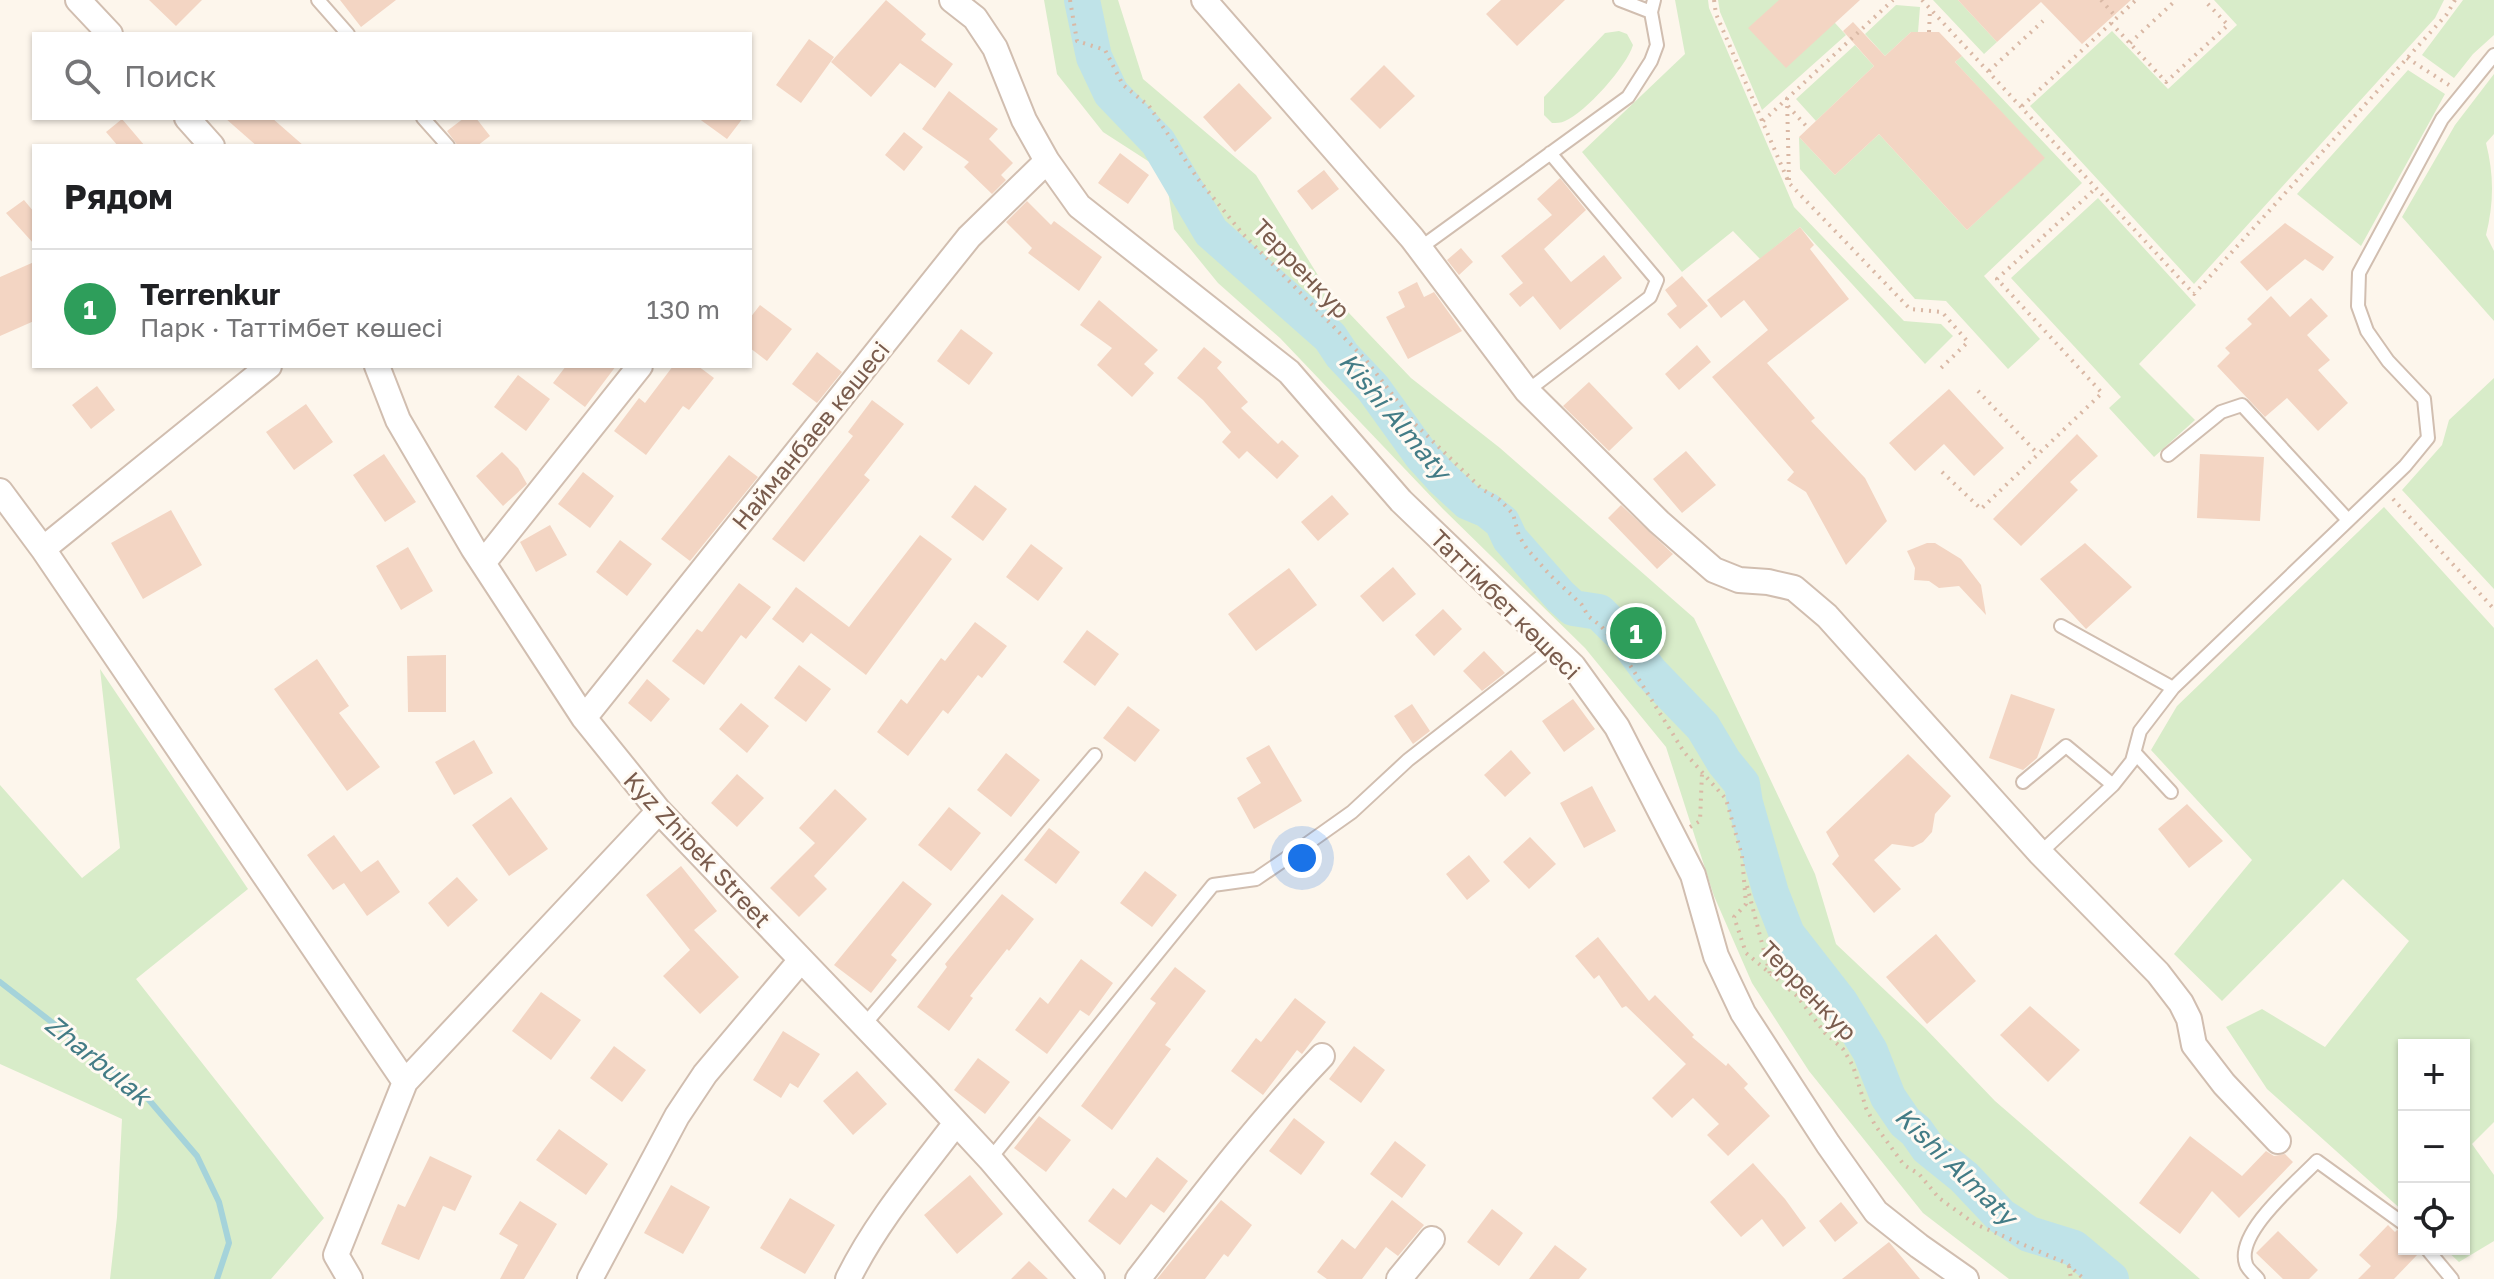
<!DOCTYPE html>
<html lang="ru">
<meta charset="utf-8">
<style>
:root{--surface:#fff;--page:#f6f6f6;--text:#202124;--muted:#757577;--line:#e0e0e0;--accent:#0f766e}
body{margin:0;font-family:"Golos Text",sans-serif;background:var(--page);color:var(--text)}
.controls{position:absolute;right:24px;bottom:24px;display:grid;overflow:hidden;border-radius:0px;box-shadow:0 2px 6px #0004}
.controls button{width:72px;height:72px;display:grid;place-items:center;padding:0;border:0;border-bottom:2px solid var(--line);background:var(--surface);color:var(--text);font:40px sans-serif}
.you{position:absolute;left:1302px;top:858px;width:28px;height:28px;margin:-20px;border:6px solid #fff;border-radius:50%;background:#1a73e8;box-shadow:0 0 0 12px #1a73e833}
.badge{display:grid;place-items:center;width:52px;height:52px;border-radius:50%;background:var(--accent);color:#fff;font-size:26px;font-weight:700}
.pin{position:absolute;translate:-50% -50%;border:4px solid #fff;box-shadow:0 2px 8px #0006}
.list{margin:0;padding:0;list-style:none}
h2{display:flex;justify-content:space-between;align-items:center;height:104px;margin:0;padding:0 32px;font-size:34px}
h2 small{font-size:26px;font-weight:400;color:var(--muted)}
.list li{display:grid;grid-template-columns:52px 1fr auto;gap:24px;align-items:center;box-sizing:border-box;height:120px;padding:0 32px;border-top:2px solid var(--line)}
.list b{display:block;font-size:30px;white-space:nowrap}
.list p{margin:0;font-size:26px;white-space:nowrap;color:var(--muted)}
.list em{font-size:26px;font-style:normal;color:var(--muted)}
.icon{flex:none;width:44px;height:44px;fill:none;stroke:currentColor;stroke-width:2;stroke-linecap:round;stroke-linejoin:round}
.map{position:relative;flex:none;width:2494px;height:1279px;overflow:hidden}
.search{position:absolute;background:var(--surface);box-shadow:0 2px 6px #0004;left:32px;top:32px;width:720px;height:88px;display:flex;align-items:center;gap:20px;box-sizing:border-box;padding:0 28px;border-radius:0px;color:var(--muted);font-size:30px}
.panel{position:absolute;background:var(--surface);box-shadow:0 2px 6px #0004;left:32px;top:144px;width:720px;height:224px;border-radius:0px}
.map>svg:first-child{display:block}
.green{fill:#d8ecc9}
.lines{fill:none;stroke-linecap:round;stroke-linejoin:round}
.stream{stroke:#a5d3da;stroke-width:6}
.river{stroke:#bfe3e8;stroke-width:36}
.building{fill:#f3d5c3}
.lane-casing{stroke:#d1beb0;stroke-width:16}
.street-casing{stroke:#d1beb0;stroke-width:28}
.path{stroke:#d9b8a5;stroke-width:4;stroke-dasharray:2 6;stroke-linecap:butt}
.lane{stroke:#fff;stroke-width:12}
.street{stroke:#fff;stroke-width:24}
.labels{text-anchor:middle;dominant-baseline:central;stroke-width:6;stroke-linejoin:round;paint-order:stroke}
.street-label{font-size:24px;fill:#7a5c4d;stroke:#fffaf3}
.water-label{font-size:26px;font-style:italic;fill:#437c86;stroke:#fffaf3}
</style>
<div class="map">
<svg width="2494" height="1279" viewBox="0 0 2494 1279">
<rect width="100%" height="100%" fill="#fdf6ec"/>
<path class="green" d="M1044,0H1118L1143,79L1256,175L1327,290L1411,378L1500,448L1694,618L1815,874L1836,944L1925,1028L1995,1101L2200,1279H2009L1923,1213L1809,1071L1752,983L1714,896L1666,747L1585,648L1443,509L1280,338L1218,283L1174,229L1165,172L1103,132L1057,74Z
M1675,0H1708L1709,8L1794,207L1904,321L1941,324L1953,336L1925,364L1800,227L1760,259L1733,231L1682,272L1582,152L1685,54Z
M1718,0H1779L1835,23L1846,35L1762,110L1720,12Z
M1933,0H1958L1997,42L1984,54Z
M2214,0H2444L2435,18L2194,284L2030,106L2112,31L2168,89L2237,25Z
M2463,0H2494V35L2473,54L2454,78L2422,55Z
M1896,5L1920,7L1918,32H1911L1885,56L1865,34Z
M1619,31L1627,34L1633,45C1627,66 1585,113 1565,121C1561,123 1556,123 1552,123L1544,115V97L1605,33Z
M1855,45L1874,66L1816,121L1796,99Z
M1962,56L2082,183L1984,276L2040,339L2008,369L1946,301L1915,299L1800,169L1799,137L1835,175L1879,134L1967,230L2044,158L1955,62Z
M2408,70L2445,94L2361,246L2297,194Z
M2494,74V134L2486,143C2494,175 2494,202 2486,235L2494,251V321L2402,217L2455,125Z
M2098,198L2196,305L2139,364L2195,420L2154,457L2109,408L2121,397L2011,278Z
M2494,378V589L2402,490L2442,445L2449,420Z
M2384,507L2494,628V1122L2472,1144L2494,1175V1241L2459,1262L2445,1249H2464V1045H2404V1212L2267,1089L2226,1027L2262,1009L2325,1047L2409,941L2343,879L2222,1001L2174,954L2252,860L2151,750L2177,706Z
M100,669L248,889L136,979L324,1218L271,1279H110L117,1217L122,1119L0,1064V785L82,878L120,848Z"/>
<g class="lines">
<path class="stream" d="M0,982L143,1093L197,1156L219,1202L229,1243L217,1279"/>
<path class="river" d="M1082,0L1094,57L1111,93L1158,142L1211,232L1330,337L1342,355L1373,388L1422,456L1442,478L1468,502L1487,510L1502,522L1510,539L1560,596L1573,608L1599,612L1626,639L1650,672L1703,727L1724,762L1742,784L1745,803L1771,893L1787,934L1840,1002L1870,1051L1888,1097L1905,1122L1916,1131L1928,1148L1964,1177L2001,1216L2029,1234L2074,1248L2111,1279"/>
</g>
<path class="building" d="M149,0H202L176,26Z
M340,0H396L361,27Z
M886,0L926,34L921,40L953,64L935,88L900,63L871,97L831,62Z
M1501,0H1565L1517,46L1486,14Z
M1779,0H1860L1786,68L1748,28Z
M1958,0H2131L2082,44L2041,2L1997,42Z
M1853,22L1885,56L1911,32H1939L1962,56L1955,62L2045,158L1967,230L1879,134L1835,175L1799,137L1874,66L1843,31Z
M809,39L834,57L801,103L776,85Z
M1384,65L1415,96L1380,129L1350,99Z
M1239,83L1272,118L1235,152L1203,117Z
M949,91L998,129L989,139L1013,163L1001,175L1006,180L992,194L964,167L969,162L922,129Z
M225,118H272L304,146H257Z
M464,118H476L490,136L477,146H458L447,131Z
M698,118H743L727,139Z
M122,119L145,146H118L106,132Z
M904,132L923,147L904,171L885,155Z
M1120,153L1149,175L1128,204L1098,183Z
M1324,170L1339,189L1312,210L1297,191Z
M1560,178L1586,210L1544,249L1571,282L1604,255L1622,278L1560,330L1533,296L1520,307L1509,294L1523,283L1501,256L1552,215L1537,199Z
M24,200L34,212V244L6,213Z
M1027,201L1051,225L1054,221L1102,257L1079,291L1028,253L1032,248L1006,222Z
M2285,223L2334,257L2323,271L2305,259L2267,291L2240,262Z
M1800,227L1814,245L1810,249L1849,299L1767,363L1815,418L1811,421L1865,478L1887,521L1846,565L1806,492L1787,480L1794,472L1712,377L1768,330L1744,300L1721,318L1707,300Z
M1461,248L1473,262L1459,275L1447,260Z
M34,262V321L0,336V277Z
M1682,276L1708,306L1680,329L1667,314L1677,306L1665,290Z
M1417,282L1424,297L1434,292L1462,331L1408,359L1386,317L1405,307L1398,292Z
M2271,296L2290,317L2311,298L2328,316L2307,335L2330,360L2318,370L2348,403L2318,431L2287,398L2265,417L2217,366L2230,353L2225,348L2252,324L2247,319Z
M1099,300L1158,350L1144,364L1154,373L1132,397L1097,365L1112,348L1080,325Z
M760,305L792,329L767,361L750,348V318Z
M961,329L993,353L969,385L937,361Z
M1697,345L1711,362L1679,390L1665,374Z
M1204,347L1222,362L1217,368L1248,402L1241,408L1278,444L1282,440L1299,456L1277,479L1247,451L1239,459L1222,442L1231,432L1203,400L1177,378Z
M817,352L842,372L817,403L792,384Z
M566,366H616L585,407L553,383Z
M673,366H698L714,378L689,410L683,406L646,455L614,431L639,398L645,403Z
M518,375L550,399L526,431L494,407Z
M1589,382L1633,428L1609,451L1563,406Z
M97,386L115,410L91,429L72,405Z
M1949,389L2004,448L1974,476L1944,444L1915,471L1889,443Z
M872,400L904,424L864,475L870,480L804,562L772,539L853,436L848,432Z
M306,404L333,442L294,470L266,432Z
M2077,434L2098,456L2070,482L2078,490L2021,546L1993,519Z
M1686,451L1716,485L1682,513L1653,479Z
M502,452L518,468L527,484L503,506L476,476Z
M384,454L416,502L385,522L353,475Z
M2200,454L2264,457L2260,521L2197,518Z
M729,455L758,477L690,561L661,539Z
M583,472L614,496L590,528L558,504Z
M975,485L1007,509L983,541L951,517Z
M1332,495L1349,514L1318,541L1301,522Z
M1621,505L1673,554L1657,569L1608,518Z
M171,510L202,565L143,599L111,543Z
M550,525L567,555L536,572L520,542Z
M920,535L952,559L866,675L811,633L803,643L772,619L796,587L849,627Z
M620,540L652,564L627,596L596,572Z
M1927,543H1935L1961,559L1981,585L1986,615L1959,586L1939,588L1929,581L1914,580L1915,568L1907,551Z
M2085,543L2132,587L2086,629L2040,579Z
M1031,544L1063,568L1038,601L1006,577Z
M408,547L433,591L401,610L376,566Z
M1393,567L1416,594L1383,622L1360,596Z
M1289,568L1317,605L1256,651L1228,614Z
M739,583L771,607L746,639L741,635L704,685L672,661L697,629L702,632Z
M1443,609L1462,629L1434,656L1415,635Z
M975,622L1007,646L982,678L978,675L948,714L943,710L908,756L877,732L901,699L907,704L941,658L945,661Z
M1087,630L1119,654L1095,686L1063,662Z
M1484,651L1505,673L1482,691L1463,671Z
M446,655V712H408L407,656Z
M317,659L349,706L339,713L380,767L347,791L274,689Z
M799,665L831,689L806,722L774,698Z
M647,679L670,699L651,722L628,703Z
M2011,694L2055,709L2037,758L2023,770L1989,758Z
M1573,699L1595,729L1564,752L1542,721Z
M741,703L769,726L747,753L719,729Z
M1412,704L1430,731L1413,744L1394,716Z
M1128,706L1160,730L1135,762L1103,738Z
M474,740L493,773L454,795L435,762Z
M1269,745L1302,801L1254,829L1237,798L1261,783L1246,758Z
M1511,750L1531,773L1505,797L1484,775Z
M1006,753L1040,780L1011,817L977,790Z
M1908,754L1951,796L1935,814L1932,832L1923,842L1913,847L1892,844L1874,860L1901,889L1874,913L1832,864L1839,856L1826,832Z
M737,774L764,798L737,827L711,803Z
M1592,786L1616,831L1584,848L1560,803Z
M835,789L867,819L814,876L827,889L799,917L770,888L815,843L799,828Z
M511,797L548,849L509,876L472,825Z
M2187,804L2223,841L2189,868L2158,829Z
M949,807L981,833L951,871L918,845Z
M1049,828L1080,852L1056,884L1024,860Z
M334,835L361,872L378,860L400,892L367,916L344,883L333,890L307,855Z
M1530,837L1556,864L1529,889L1503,862Z
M1469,855L1490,881L1467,900L1446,874Z
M681,866L717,911L694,930L739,977L700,1014L663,976L690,950L646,895Z
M1145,871L1177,895L1152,927L1120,903Z
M457,877L478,900L448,927L428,903Z
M903,881L932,904L891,955L897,960L871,993L834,965Z
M1002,894L1034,919L1009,951L1007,949L970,996L973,998L949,1031L917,1007L947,967L945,964Z
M1936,934L1976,981L1927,1024L1886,977Z
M1598,937L1649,1001L1655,995L1694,1035L1692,1037L1726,1066L1728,1063L1748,1084L1744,1088L1770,1116L1728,1156L1707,1135L1719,1124L1693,1098L1672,1118L1652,1098L1686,1064L1626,1006L1622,1008L1599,975L1594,979L1575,956Z
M1081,959L1113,983L1089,1016L1080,1010L1047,1054L1015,1030L1040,997L1048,1004Z
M1175,967L1206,991L1165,1045L1171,1049L1112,1130L1081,1106L1156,1003L1150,999Z
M541,992L581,1020L551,1060L512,1031Z
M1295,998L1326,1022L1302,1054L1297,1050L1263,1095L1231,1071L1256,1038L1261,1042Z
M2030,1006L2080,1050L2048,1082L2000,1035Z
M783,1031L820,1054L798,1088L790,1083L781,1098L753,1080Z
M614,1046L646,1070L622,1102L590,1078Z
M1354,1046L1385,1070L1361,1103L1329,1079Z
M978,1058L1010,1082L985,1114L954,1090Z
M857,1071L887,1104L853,1135L823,1101Z
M1039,1116L1071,1140L1046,1172L1014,1148Z
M1294,1118L1325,1142L1301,1175L1269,1151Z
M559,1129L608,1164L586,1195L536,1160Z
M2190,1136L2242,1176L2266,1151L2274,1156L2285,1154L2293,1162L2239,1218L2212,1191L2180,1234L2139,1203Z
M1395,1141L1426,1165L1402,1198L1370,1174Z
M430,1156L472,1176L455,1211L443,1206L419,1260L381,1244L398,1204L405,1207Z
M1157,1157L1188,1181L1164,1213L1151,1204L1120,1245L1088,1221L1113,1188L1126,1198Z
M1753,1163L1785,1199L1806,1228L1783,1247L1762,1219L1741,1237L1710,1202Z
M970,1175L1003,1214L957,1254L924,1215Z
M671,1185L710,1207L683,1254L644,1233Z
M790,1198L835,1225L805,1274L760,1248Z
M1221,1200L1252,1225L1228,1257L1224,1254L1205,1279H1157Z
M1392,1200L1424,1225L1398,1256L1386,1247L1362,1279H1327L1317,1272L1342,1239L1355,1249Z
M520,1201L557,1224L524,1279H500L518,1245L499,1234Z
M1841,1202L1858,1223L1835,1242L1819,1221Z
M1492,1209L1523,1233L1499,1266L1467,1242Z
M2388,1225L2395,1232L2397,1230L2404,1233V1249H2413L2418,1254L2394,1279H2358L2371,1266L2359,1255Z
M2278,1231L2318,1270L2309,1279H2283L2256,1253Z
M1889,1242L1920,1279H1842Z
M1555,1245L1587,1269L1579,1279H1529Z
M1029,1261L1048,1279H1011Z"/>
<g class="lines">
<g class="lane-casing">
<path id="lane" d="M318,0L348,34
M1620,0L1651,12
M423,118L448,146
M1420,248L1628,97L1651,61L1657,45L1651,12L1654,0
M1527,391L1650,297L1657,280L1550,153
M2168,455L2221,412L2242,405L2348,520
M2061,626L2173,688
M2135,753L2171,792
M2023,782L2066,746L2113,785
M2040,853L2113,785L2132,761L2140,731L2173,688L2405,466L2428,438L2424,399L2388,361L2367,331L2358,306L2359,273L2442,119L2494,55
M864,1025L1095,755
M990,1159L1213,885L1256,879L1297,851L1352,812L1408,760L1553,647
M2427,1249L2452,1279
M2258,1279C2255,1275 2247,1269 2246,1264C2235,1233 2297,1182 2317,1161L2404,1224"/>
</g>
<g class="street-casing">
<path id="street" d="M78,0L110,34
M952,0L975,18L995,48L1024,120L1047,161L1079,206L1289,372L1401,501L1573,666L1617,727L1693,875L1716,956L1743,1013L1828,1144L1876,1212L1919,1246L1966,1279
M1204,0L1412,238L1527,391L1659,522L1714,570L1739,580L1768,582L1794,588L1827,616L2040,853L2158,973L2181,1003L2189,1019L2194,1045L2224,1084L2278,1141
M187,118L212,146
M377,366L398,420L473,548L584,718L659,811L926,1090L990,1159L1092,1279
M0,491L43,549L405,1082
M43,549L269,366
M483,563L640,366
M584,718L969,237L1047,161
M350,1279L336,1255L405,1082L659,811
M590,1279L677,1116L705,1074L801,960
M848,1279C876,1222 918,1173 956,1123
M1138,1279C1197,1203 1255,1126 1322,1056
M1399,1279L1432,1239"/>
</g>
<path class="path" d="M1070,0L1077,41L1105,50L1123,85L1149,106L1198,179L1242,233L1366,360L1415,424L1482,489L1500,500L1513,514L1519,536L1527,549L1550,575L1582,605L1588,616L1601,626L1620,649L1684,752L1726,799L1742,856L1746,904L1734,917L1746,953L1797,996L1825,1033L1843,1049L1853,1066L1866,1108L1875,1125L1904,1165L1919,1174L1939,1198L1975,1224L2066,1263L2084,1279
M1714,0L1716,14L1789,183L1910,309L1942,312L1968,342L1941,368
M1922,0L2194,294L2447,14L2455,0
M2101,0L2117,18
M2111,23L2166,82L2228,25L2204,0
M1929,32L1930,10
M2130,43L2176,0
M2407,58L2449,85
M1989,71L2043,21
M1787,98L1789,180
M1788,106L1808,128
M2022,106L2136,0
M1763,121L1893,0
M1978,391L2038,454
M1942,472L1981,509L2102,393L1997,279L2096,188
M2393,499L2494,609
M1690,827L1700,821L1702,773
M1747,886L1770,974
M2069,1266L2071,1279"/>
<use href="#lane" class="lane"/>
<use href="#street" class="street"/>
</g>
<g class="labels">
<g class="street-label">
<text transform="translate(1302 268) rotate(46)">Терренкур</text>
<text transform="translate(810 435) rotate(-51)">Найманбаев көшесі</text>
<text transform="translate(1506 604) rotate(45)">Таттімбет көшесі</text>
<text transform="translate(698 849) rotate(47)">Kyz Zhibek Street</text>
<text transform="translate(1809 990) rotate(46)">Терренкур</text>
</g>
<g class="water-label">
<text transform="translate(1395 416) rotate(50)">Kіshі Almaty</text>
<text transform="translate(98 1060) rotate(39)">Zharbulak</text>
<text transform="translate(1956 1166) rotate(44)">Kіshі Almaty</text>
</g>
</g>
</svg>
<div class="controls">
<button>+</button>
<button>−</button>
<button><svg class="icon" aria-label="locate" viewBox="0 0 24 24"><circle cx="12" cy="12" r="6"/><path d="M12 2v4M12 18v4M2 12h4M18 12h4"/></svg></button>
</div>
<div class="you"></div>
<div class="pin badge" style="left:1636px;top:633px;background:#2e9e5b">1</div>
<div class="search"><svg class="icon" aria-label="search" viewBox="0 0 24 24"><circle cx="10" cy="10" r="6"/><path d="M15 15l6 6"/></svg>Поиск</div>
<section class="panel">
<h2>Рядом<small></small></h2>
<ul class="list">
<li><span class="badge" style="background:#2e9e5b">1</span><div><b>Terrenkur</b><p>Парк · Таттімбет көшесі</p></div><em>130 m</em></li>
</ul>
</section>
</div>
